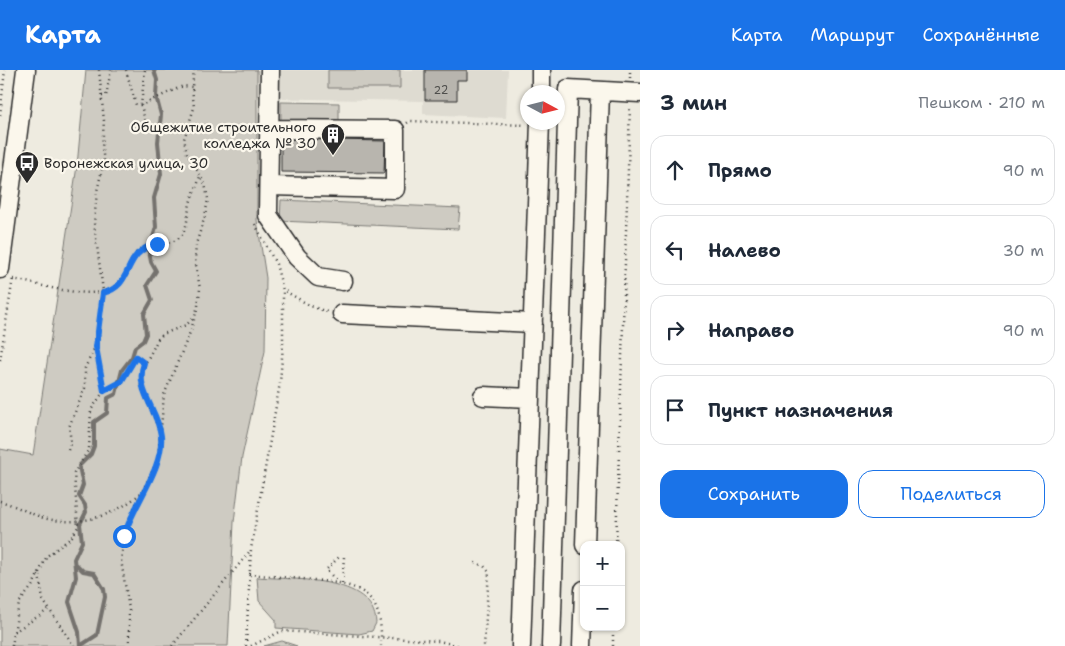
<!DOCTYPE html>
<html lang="ru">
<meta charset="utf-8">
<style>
:root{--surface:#fff;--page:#f2f2f3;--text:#1f2937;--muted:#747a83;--line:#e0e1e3;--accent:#1a73e8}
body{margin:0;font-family:"Shantell Sans",sans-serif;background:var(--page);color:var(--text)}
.controls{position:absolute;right:15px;bottom:15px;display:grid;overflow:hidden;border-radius:10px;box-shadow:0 1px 4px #0004}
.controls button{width:45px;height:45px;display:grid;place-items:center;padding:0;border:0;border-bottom:1px solid var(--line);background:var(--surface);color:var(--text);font:25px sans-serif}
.compass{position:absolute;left:520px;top:15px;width:45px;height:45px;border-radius:50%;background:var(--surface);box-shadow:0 1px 4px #0004;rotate:97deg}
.stop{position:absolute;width:15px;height:15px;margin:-11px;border:4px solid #1a73e8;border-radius:50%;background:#fff}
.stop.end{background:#1a73e8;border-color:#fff;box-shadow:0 1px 5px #0008}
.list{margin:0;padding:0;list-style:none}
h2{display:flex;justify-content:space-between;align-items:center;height:65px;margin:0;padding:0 20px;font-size:21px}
h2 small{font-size:16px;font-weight:400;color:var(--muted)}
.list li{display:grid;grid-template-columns:32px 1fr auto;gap:15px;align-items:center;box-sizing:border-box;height:70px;margin:0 10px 10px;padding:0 10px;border:1px solid var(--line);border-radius:15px}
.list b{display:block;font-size:19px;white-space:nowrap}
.list em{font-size:16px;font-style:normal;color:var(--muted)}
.actions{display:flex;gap:10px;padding:15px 20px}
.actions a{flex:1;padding:11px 0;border:1px solid var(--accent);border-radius:15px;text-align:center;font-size:18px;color:var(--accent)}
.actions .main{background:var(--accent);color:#fff}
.icon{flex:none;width:28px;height:28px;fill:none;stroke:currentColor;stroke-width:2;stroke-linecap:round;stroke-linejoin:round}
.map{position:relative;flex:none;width:640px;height:576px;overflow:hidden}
header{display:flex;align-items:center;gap:30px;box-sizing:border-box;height:70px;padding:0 25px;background:var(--accent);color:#fff}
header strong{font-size:24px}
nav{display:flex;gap:28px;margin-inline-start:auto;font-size:18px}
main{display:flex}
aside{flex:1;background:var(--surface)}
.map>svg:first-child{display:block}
.built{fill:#dedbd1}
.green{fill:#cecbc2;stroke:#7c7b76}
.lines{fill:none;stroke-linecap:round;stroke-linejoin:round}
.stream{stroke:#74726e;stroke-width:4}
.building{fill:#b8b5ae;stroke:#2b2b2b}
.minor-casing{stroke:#2b2b2b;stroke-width:21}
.path{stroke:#2b2b2b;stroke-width:2.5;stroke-dasharray:1 4;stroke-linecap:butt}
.minor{stroke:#fbf7ec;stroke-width:18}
.route{stroke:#1a73e8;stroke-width:6}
.labels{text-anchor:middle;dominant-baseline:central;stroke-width:4.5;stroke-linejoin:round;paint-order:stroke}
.number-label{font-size:11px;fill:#4e4e4c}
.poi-label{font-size:14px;fill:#2b2b2b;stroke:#fbf7ec;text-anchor:end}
</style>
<header>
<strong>Карта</strong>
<nav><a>Карта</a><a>Маршрут</a><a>Сохранённые</a></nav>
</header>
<main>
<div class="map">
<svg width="640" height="576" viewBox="0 0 640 576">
<rect width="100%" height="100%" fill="#eeebe0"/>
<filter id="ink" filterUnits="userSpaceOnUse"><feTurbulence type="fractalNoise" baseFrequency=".02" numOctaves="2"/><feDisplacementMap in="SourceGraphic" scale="10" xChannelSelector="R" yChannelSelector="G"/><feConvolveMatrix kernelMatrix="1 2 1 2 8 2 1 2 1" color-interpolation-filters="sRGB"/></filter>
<g filter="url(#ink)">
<path class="built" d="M257,0H508L506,48L423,44V31L257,28Z"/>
<path class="green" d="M86,0H257V150L266,208L265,281L242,387L234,452L228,576H0V379L33,385L77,96Z
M328,0H400V18H328Z
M281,32L339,33V57L281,56Z
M281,130L460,138L458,159L280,151Z
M257,507C292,510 374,505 376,553L372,561L359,564L276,558V550L259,531Z
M282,571L297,576H264Z"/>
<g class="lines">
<path class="stream" d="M77,495L83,501L94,503L104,519L105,527L97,565L80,576
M80,576L79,562L69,532L76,507L74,489L82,472L80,454L86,442L85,435L79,426L83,415L79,396L91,384L94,376V352L107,343L108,328L116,324L122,300L132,287L135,277L143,271L146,264L144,244L152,230L147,215L156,201L151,192L149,181L156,157L154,128L161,104L158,72L161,45L156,26L157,10L154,0"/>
</g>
<path class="building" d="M425,0H467V10H457V30H425Z
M281,69L385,71L384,103L281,102Z"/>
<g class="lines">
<g class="minor-casing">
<path id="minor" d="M270,0L268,145L297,187L318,207L343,211
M541,22V0
M269,116L395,119V60L269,59
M0,199L26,0
M342,244L533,253
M483,326L530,328
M585,475L600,21
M521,576L540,52
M551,576L568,19L640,23
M582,576L584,520"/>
</g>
<path class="path" d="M99,0L104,51L102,78L104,91L97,121L94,153L103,221L96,277L104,321
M126,0L136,35H141L183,16L192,17
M145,0L141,35L148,62
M630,8V0
M102,26H106L111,0
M0,45L5,0
M407,53L410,51L526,55
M255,154L276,194L283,220L311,236L327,242
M13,209C40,214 102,236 122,211C129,203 130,189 138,181C147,174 160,175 171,172C189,167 186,149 190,134C192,124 198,116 200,106
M0,290L13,208
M160,362L141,315L142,300L158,269L163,264L186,255L195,247
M68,380L71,372L69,357L85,318V298L96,275
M0,431C14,435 27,442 40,447C76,458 115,447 142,422
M616,475L630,36
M475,493L484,496L489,502L484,576
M249,504C270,506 292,508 314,510C362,515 383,522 381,576
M39,505L43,530L74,576
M339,513L326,500L339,487
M342,513L344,487
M14,562L48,540
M12,576L19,533L33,515L47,486L71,468L78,457L74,403L89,379L91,340L104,321L121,312L136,287L144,293
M129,576V539L121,490L124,466L133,441L158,390L164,325L191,260L198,236L200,219L195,189L196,174L205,146L208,129L205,114L187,83L184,69L194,38L192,17L194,0
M172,576L250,481
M246,576L251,479L280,313L283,275V220
M251,576L282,561L439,571L460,576
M613,576V557"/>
<use href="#minor" class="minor"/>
</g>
</g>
<g class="lines" filter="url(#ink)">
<path class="route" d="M124,466C133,435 164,398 161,366C158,339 134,320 144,293L136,287L121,312L104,321L96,277L103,223C136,215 120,182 157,174"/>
</g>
<defs>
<g id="building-pin" transform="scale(1.25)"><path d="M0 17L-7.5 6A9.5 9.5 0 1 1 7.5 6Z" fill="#2b2b2b" stroke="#fbf7ec"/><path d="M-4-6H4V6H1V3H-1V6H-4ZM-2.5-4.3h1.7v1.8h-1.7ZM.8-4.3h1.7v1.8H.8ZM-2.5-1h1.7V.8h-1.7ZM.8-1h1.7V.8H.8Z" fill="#fff"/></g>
<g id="bus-pin" transform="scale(1.25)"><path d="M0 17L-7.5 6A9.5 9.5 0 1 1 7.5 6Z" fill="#2b2b2b" stroke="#fbf7ec"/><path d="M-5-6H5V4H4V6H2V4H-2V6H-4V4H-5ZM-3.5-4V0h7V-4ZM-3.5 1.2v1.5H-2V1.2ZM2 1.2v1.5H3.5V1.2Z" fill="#fff"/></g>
</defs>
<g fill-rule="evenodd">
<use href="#building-pin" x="333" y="65"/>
<use href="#bus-pin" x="27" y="93"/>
</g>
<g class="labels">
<g class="number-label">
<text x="441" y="20">22</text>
</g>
<g class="poi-label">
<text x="316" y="57">Общежитие строительного<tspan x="316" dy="16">колледжа № 30</tspan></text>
<text x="44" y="93" text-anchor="start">Воронежская улица, 30</text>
</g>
</g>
</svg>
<div class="controls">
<button>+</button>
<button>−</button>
</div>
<svg class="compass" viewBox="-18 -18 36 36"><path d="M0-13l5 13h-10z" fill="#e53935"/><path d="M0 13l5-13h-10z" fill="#747a83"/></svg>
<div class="stop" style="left:124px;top:466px"></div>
<div class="stop end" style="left:157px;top:174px"></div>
</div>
<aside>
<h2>3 мин<small>Пешком · 210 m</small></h2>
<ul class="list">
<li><svg class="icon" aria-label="ahead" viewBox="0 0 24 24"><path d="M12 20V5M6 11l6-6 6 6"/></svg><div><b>Прямо</b></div><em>90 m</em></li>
<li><svg class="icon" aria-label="left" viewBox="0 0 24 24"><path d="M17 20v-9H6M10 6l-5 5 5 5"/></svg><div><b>Налево</b></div><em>30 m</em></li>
<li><svg class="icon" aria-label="right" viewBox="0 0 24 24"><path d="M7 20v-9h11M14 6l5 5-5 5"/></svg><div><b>Направо</b></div><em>90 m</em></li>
<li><svg class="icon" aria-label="arrive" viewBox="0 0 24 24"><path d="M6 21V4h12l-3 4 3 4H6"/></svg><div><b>Пункт назначения</b></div></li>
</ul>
<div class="actions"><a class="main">Сохранить</a><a>Поделиться</a></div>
</aside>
</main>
